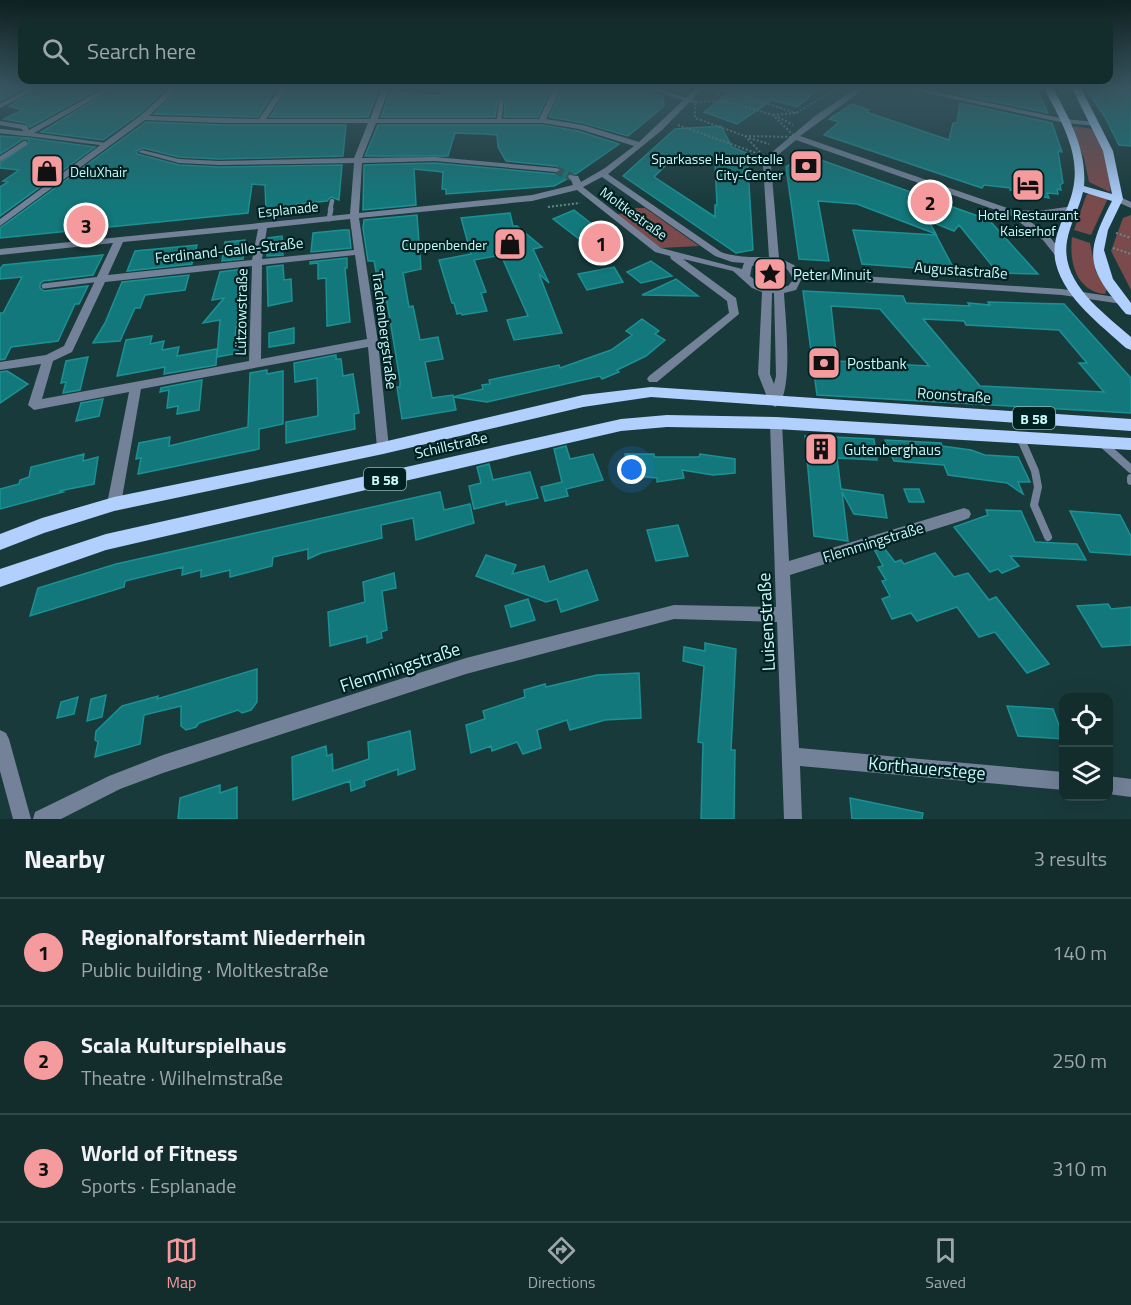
<!DOCTYPE html>
<meta charset="utf-8">
<style>
:root{--surface:#132c2c;--page:#1c3434;--text:#f1f3f6;--muted:#9da7a9;--line:#324848;--accent:#f59b9e}
body{margin:0;font-family:"Titillium Web",sans-serif;background:var(--page);color:var(--text)}
.controls{position:absolute;right:18px;bottom:18px;display:grid;overflow:hidden;border-radius:12px;box-shadow:0 6px 24px #0002}
.controls button{width:54px;height:54px;display:grid;place-items:center;padding:0;border:0;border-bottom:2px solid var(--line);background:var(--surface);color:var(--text);font:30px sans-serif}
.you{position:absolute;left:632px;top:470px;width:21px;height:21px;margin:-15px;border:4px solid #fff;border-radius:50%;background:#1a73e8;box-shadow:0 0 0 9px #1a73e833}
.badge{display:grid;place-items:center;width:39px;height:39px;border-radius:50%;background:var(--accent);color:#111;font-size:20px;font-weight:700}
.pin{position:absolute;translate:-50% -50%;border:3px solid #fff;box-shadow:0 2px 6px #0006}
.list{margin:0;padding:0;list-style:none}
h2{display:flex;justify-content:space-between;align-items:center;height:78px;margin:0;padding:0 24px;font-size:26px}
h2 small{font-size:20px;font-weight:400;color:var(--muted)}
.list li{display:grid;grid-template-columns:39px 1fr auto;gap:18px;align-items:center;box-sizing:border-box;height:108px;padding:0 24px;border-top:2px solid var(--line)}
.list b{display:block;font-size:22px;white-space:nowrap}
.list p{margin:0;font-size:20px;white-space:nowrap;color:var(--muted)}
.list em{font-size:20px;font-style:normal;color:var(--muted)}
.icon{flex:none;width:33px;height:33px;fill:none;stroke:currentColor;stroke-width:2;stroke-linecap:round;stroke-linejoin:round}
.map{position:relative;flex:none;width:1131px;height:819px;overflow:hidden}
.search{position:absolute;background:var(--surface);box-shadow:0 6px 24px #0002;left:18px;right:18px;top:18px;height:66px;display:flex;align-items:center;gap:15px;box-sizing:border-box;padding:0 21px;border-radius:12px;color:var(--muted);font-size:22px}
.sheet{height:402px;background:var(--surface)}
nav{display:flex;justify-content:space-around;align-items:center;box-sizing:border-box;height:84px;border-top:2px solid var(--line);background:var(--surface);font-size:16px;color:var(--muted)}
nav a{display:grid;justify-items:center;gap:3px}
nav .on{color:var(--accent)}
.map>svg:first-child{display:block}
.green{fill:#7a4a4c}
.building{fill:#13787b;stroke:#1b9194;stroke-width:1.5;fill-rule:evenodd}
.lines{fill:none;stroke-linecap:round;stroke-linejoin:round}
.minor-tunnel{stroke:#335658;stroke-width:8;stroke-dasharray:8 4;stroke-linecap:butt}
.path{stroke:#63898a;stroke-width:2;stroke-dasharray:2 2;stroke-linecap:butt}
.service-far2{stroke:#738298;stroke-width:4.5}
.service-far1{stroke:#738298;stroke-width:5}
.service{stroke:#738298;stroke-width:8}
.pedestrian{fill:#738298;fill-rule:evenodd}
.minor{fill:#738298;fill-rule:evenodd}
.primary{fill:#b1d0fd;fill-rule:evenodd}
.labels{text-anchor:middle;dominant-baseline:central;stroke-width:4.5;stroke-linejoin:round;paint-order:stroke}
.far-poi-label{font-size:14px;fill:#c9f8f9;stroke:#002122;text-anchor:end}
.far-street-label{font-size:14px;fill:#c9f8f9;stroke:#002122}
.shield{fill:#002122;stroke:#8db8b8;stroke-width:1.5}
.shield-label{font-size:14px;font-weight:bold;fill:#c9f8f9}
.street-label{font-size:15px;fill:#c9f8f9;stroke:#002122}
.poi-label{font-size:15px;fill:#c9f8f9;stroke:#002122;text-anchor:start}
.near-street-label{font-size:18px;fill:#c9f8f9;stroke:#002122}
</style>
<div class="map">
<svg width="1131" height="819" viewBox="0 0 1131 819">
<rect width="100%" height="100%" fill="#193a3b"/>
<path class="green" d="M1074,126L1092,129C1103,149 1114,169 1110,192L1089,182L1084,158L1072,130Z
M1089,193L1108,198L1091,235L1074,230L1086,196Z
M636,208H645L699,246L661,248L617,215Z
M1131,215V290L1111,251L1123,218Z
M1072,237L1090,243L1096,272L1107,289L1105,294C1076,291 1069,262 1072,237Z"/>
<path class="building" d="M0,88H24L0,101Z
M40,88H100L30,127L25,123L4,119L23,110L9,106Z
M115,88H167L139,114L103,140L41,132Z
M180,88H277L258,117L154,114Z
M289,88H379L368,117H270Z
M442,88H551L538,117H504L505,103L501,100L497,103L495,117H381L390,92L440,96Z
M563,88H643L663,96L664,106L628,136L583,123L549,117Z
M736,88H820L797,107L772,100L737,124L704,112Z
M962,88H1036L1048,113L961,95Z
M1101,88L1131,89V146L1119,145L1105,117L1087,90L1103,91Z
M960,103L1052,123L1062,152L1058,151L1063,183L1060,185L1061,190L1057,189L1058,194L1047,193L1049,198L1010,190L1011,188L984,185L982,188L824,135L839,122L829,119L852,104L869,110L866,112L949,140L953,123H957Z
M146,122L224,125H346L343,156L219,159L179,157L143,148L136,151L137,154L179,165L219,167L342,165L339,200L331,197L327,201L290,205L289,209L266,211L265,185L252,184L248,213L0,238V228Z
M378,125H542L578,131L619,144L576,174L568,173L567,179L554,186L446,194V189H442L443,172L414,169L416,205L363,210L364,165L435,163L556,174L562,171L556,166L506,161L498,147L497,135L485,134L455,133L448,156H365Z
M721,126L732,147L751,155L748,168L753,250L736,253L623,176L675,129ZM675,156L690,161L694,158L715,164L717,205H715V217L654,177Z
M0,136L28,138L95,147L0,216V187L8,182L3,181L19,170L0,168V163L29,143L28,139H23L0,154Z
M799,159L821,160L989,220L1038,274L998,273L959,225L954,231L929,221L936,234L857,204L818,201L829,261L799,259L786,167Z
M574,210L620,246L600,255L553,219Z
M510,213L513,226H517L542,247L533,249L549,283L539,274L562,333L514,340L507,320L528,316L501,255L474,260L486,292L481,293L487,311L462,315L461,313L457,314L454,303H452L439,260L471,254L461,218Z
M417,215L421,269L403,273L409,307L413,306L420,340L438,337L443,359L425,362L432,398L453,395L456,410L402,419L397,387H400V381L387,302L382,303L374,261H368L363,228L364,220Z
M343,230H349L351,248L311,252L313,233Z
M853,230L936,235L955,271L862,264Z
M282,236L283,255L267,256L268,238Z
M245,240L243,259L222,261L225,242Z
M197,245L192,264L127,271L135,251Z
M103,255L93,275L43,281L40,284V288L44,291L88,286L79,304H75L58,341L11,347L5,359L0,360V313H3L22,277L0,279V269L3,265Z
M347,258V268H345L350,322L327,326L326,278L318,279V263L310,264V262Z
M651,261L672,276L641,283L627,272Z
M283,265L284,280L291,279L292,301L268,306L267,267Z
M614,267L623,282L587,290L578,274Z
M242,269L235,339L239,338L238,353L217,357L220,320L203,323L224,298L212,300L220,272Z
M189,275L185,290L145,295L140,308H135L120,341L93,343L105,323L122,282Z
M676,279L698,296L642,295Z
M803,291L903,296L906,303L970,306L968,303L990,305L988,302L1064,304L1131,378V413L817,395ZM831,306L880,309L929,366L837,361ZM923,319L964,321L966,325L1059,330L1087,363H1079L1104,392L980,386Z
M642,319L659,331L655,334L665,340L646,356L617,370L619,372L602,379L600,376L487,402L453,397L483,389L482,385L490,384L489,380L559,365L560,368L611,350L632,335L626,331Z
M294,328V343L269,347V333Z
M152,336L150,344L164,341L162,350L179,347L177,356L217,349L216,365L164,374L165,367L117,376L126,340Z
M336,355V359H341L343,376L353,374L359,413L354,414L355,429L286,443V422L318,416L317,378L295,382L294,363Z
M88,357L80,390L63,393L66,382L61,383L66,361Z
M267,370V374L283,371V424L259,429V449L138,474L141,458L136,459L139,443L170,437L169,446L248,427L250,373Z
M7,371L28,384L0,403V372Z
M202,380L199,410L177,414L178,406L167,408L169,390L160,392L161,388Z
M103,399L99,416L76,421L81,403Z
M805,436L835,440L834,437L874,439L877,460L837,458L841,489L883,495L887,518L854,514L842,492L848,541L814,536Z
M885,440L941,443L942,446L971,450L985,455L1018,457L1030,482H1018L1023,494L1007,483L948,475L944,465L894,461Z
M566,446L570,459L593,454L603,480L566,489L568,496L545,501L541,487L562,482L554,449Z
M84,454L83,461L98,457L94,484L59,491L63,492L0,509V489L19,484L20,480L29,477L31,467Z
M625,454H654V457H699L700,454L735,459V473L713,475L682,470L684,478L657,482V478L624,475L622,461H626Z
M489,464L493,480L530,472L538,498L506,505V501L474,509L469,486L481,483L477,467Z
M904,489H919L924,502H909Z
M440,492L444,510L470,504L474,523L416,540L413,518L381,525L382,538L321,553L308,559V549L273,557L272,566L230,577V570L201,577V570L182,575L183,567L125,581L124,587L30,616L38,588L116,564Z
M986,510L1021,511L1035,542L1077,544L1086,560L1010,556L1019,566L1002,573L998,569L990,572L954,527L988,515Z
M1070,511L1120,515L1131,536V555L1090,552Z
M678,525L688,556L656,561L647,530Z
M884,548L895,562L901,560L904,564L935,553L954,577L968,573L989,600L996,597L1049,664L1027,673L995,632L979,637L957,607L917,621L911,613L892,619L882,599L890,596L882,581L886,580L878,567L883,566L875,551Z
M486,555L516,565L512,574L544,566L549,582L587,570L598,600L561,612L557,599L546,602L476,576Z
M394,573L396,588L382,591L387,630L381,632L382,638L367,643V636L330,646L328,612L365,602L363,582Z
M528,599L535,620L511,627L505,606Z
M1108,604L1111,609L1131,607V645L1102,647L1077,606Z
M705,643L736,649L731,750H735L734,819H701L703,743L698,742L704,666L683,661L684,647L705,651Z
M257,669V702L251,710L242,713L238,710L199,723L196,727L186,730L181,726V706L144,715L140,744L95,757L98,742L95,740L96,731L122,706L158,696L157,699Z
M639,673L641,718L605,720L570,730L567,720L537,730L541,748L523,754L517,742L492,751L491,746L471,753L466,725L485,719L483,711L525,697L524,690L545,684L546,687L597,675Z
M106,695L102,717L87,721L91,699Z
M78,697L74,714L57,718L61,702Z
M1007,706L1053,709L1064,739L1018,736Z
M410,731L415,769L398,775V769L364,781L365,786L351,791L350,781L293,800L292,757L326,746L327,756L332,754L333,771L369,759L368,742Z
M220,785V793L237,787V819H178L180,798Z
M850,798L923,813L922,819H852Z"/>
<g class="lines">
<path class="minor-tunnel" d="M556,170L572,177"/>
<path class="path" d="M712,88L726,101
M719,88L796,113
M726,101L773,115L795,137L745,136L695,118V102Z
M773,115L796,113L837,89
M778,117L793,125
M678,125L759,154
M745,136L760,152
M749,138L769,144
M548,207L580,203
M1116,233L1131,238
M1113,248L1131,254"/>
<path class="service-far2" d="M499,120L501,104
M0,131L27,134
M0,159L25,143
M330,210L332,201"/>
<path class="service-far1" d="M329,219L331,209
M44,286L101,279"/>
<path class="service" d="M1020,437L1035,471L1038,487L1034,505L1048,537
M1103,444L1131,469
M1131,478V481"/>
<path class="pedestrian" d="M30,88H38L0,108V104Z
M105,88H113L34,133L106,143L108,144V146L27,136L24,134L22,129L0,125V121L25,125L27,126L29,130Z
M645,88H656L698,102L693,103Z"/>
<path class="minor" d="M171,88H178L149,116L259,119L280,88H287L266,119H370L382,88H389L378,119H539L554,88H561L546,119L583,125L639,142L696,88H703L662,130L608,174L721,252C738,258 752,257 769,257L763,165L765,158L815,116L857,88H865L800,136L1013,210L1038,211L1074,206L1075,208L1071,211L1038,217L1023,216L1049,236L1066,257L1064,259H1058L1043,240L1010,215L796,140L773,159L771,165L779,258L794,265L800,272L1062,289L1122,298L1127,301L1122,304L1062,295L802,278L796,290L784,293C785,313 795,399 775,407L769,402L758,374L762,292L752,288L733,271L683,259L736,298L739,314L657,382H649L647,379L649,376L729,313L727,301L671,259L670,256L655,252L577,190L532,201L359,218L378,342L389,448L387,452H379L377,448L368,347L141,389L121,504L119,508L114,510L109,508L107,504L129,392L34,410L28,405L41,364L0,370V362L46,355L64,346L113,243L0,255V249L350,214L354,163L219,165L179,163L138,152L142,150L179,159L219,161L354,158L368,123H224L145,120L0,226V219L140,116ZM376,123H542L579,129L634,146L605,168L581,182L578,176L569,175L568,177L571,180L573,185L532,195L359,213L362,163L435,161L556,172L560,170L556,168L435,157L362,158ZM602,177L715,256L732,262L744,263L742,269L661,248L583,187ZM350,219L354,250L262,259L267,228ZM258,229L252,260L108,275L123,242ZM355,255L367,339L261,359L262,265ZM770,262C782,264 789,268 793,280L788,286C773,289 762,286 750,276L752,266ZM252,266L249,361L42,399L53,361L72,352L105,282ZM772,293H774L776,376L774,384L770,374Z
M903,88H918L1065,119L1096,122L1100,124L1096,126L1065,123Z
M1118,196L1131,202V208L1115,201V197Z
M776,418L780,420L782,423L789,561L964,508L969,510L971,514L969,518L964,520L790,575L799,748L1064,772V790L800,766L802,819H784L777,622L674,619L466,674L163,773L120,789L61,819H33L35,812L109,776L163,755L466,658L674,605L776,607L770,423L772,420Z
M0,730L6,733L9,739L31,819H13L0,771Z
M1108,776L1131,779V797L1108,794Z"/>
<path class="primary" d="M1044,88H1053C1070,120 1087,150 1084,186L1112,194L1103,151L1072,88H1081L1113,151L1123,199L1108,230L1104,250L1113,279L1131,303V315L1126,314C1086,267 1084,255 1112,201L1083,192C1079,209 1070,224 1067,241C1060,283 1104,313 1131,337V350L1126,348C1101,325 1065,299 1056,264C1049,237 1068,214 1073,189C1081,153 1060,119 1044,88Z
M651,387L1131,419V431L651,397L583,407L383,454L114,511L44,533L0,550V534L42,518L114,497L383,442L583,395Z
M667,415L776,417L1131,438V450L776,429L667,427L621,431L106,550L0,587V569L106,534L621,419Z"/>
</g>
<linearGradient id="sky" x2="0" y2="1"><stop stop-color="#0e2020"/><stop offset="0.43" stop-color="#385560"/><stop offset="1" stop-color="#385560" stop-opacity="0"/></linearGradient>
<rect width="1131" height="203" fill="url(#sky)"/>
<defs>
<g id="bank-square" transform="scale(1.725)"><rect x="-9" y="-9" width="18" height="18" rx="4" fill="#f59b9e" stroke="#002122"/><path d="M-6-4H6V4H-6ZM0-2.3a2.3 2.3 0 1 0 0 4.6a2.3 2.3 0 1 0 0-4.6Z" fill="#111"/></g>
<g id="shop-square" transform="scale(1.725)"><rect x="-9" y="-9" width="18" height="18" rx="4" fill="#f59b9e" stroke="#002122"/><path d="M-5-2.5h2.3a2.7 3.5 0 0 1 5.4 0H5L5.5 6h-11ZM-1.5-2.5h3a1.5 2.3 0 0 0-3 0Z" fill="#111"/></g>
<g id="hotel-square" transform="scale(1.725)"><rect x="-9" y="-9" width="18" height="18" rx="4" fill="#f59b9e" stroke="#002122"/><path d="M-6-4.5h1.5V1H6V5H4.5V3h-9V5H-6ZM-4 0a1.8 1.8 0 1 1 3.6 0ZM.5 0V-2.5h3Q6-2.5 6 0Z" fill="#111"/></g>
<g id="sight-square" transform="scale(1.725)"><rect x="-9" y="-9" width="18" height="18" rx="4" fill="#f59b9e" stroke="#002122"/><path d="M0-6L1.8-2.2L6-1.7L2.9 1.2L3.7 5.4L0 3.3L-3.7 5.4L-2.9 1.2L-6-1.7L-1.8-2.2Z" fill="#111"/></g>
<g id="building-square" transform="scale(1.725)"><rect x="-9" y="-9" width="18" height="18" rx="4" fill="#f59b9e" stroke="#002122"/><path d="M-4-6H4V6H1V3H-1V6H-4ZM-2.5-4.3h1.7v1.8h-1.7ZM.8-4.3h1.7v1.8H.8ZM-2.5-1h1.7V.8h-1.7ZM.8-1h1.7V.8H.8Z" fill="#111"/></g>
</defs>
<g fill-rule="evenodd">
<use href="#bank-square" x="806" y="166"/>
<use href="#shop-square" x="47" y="171"/>
<use href="#hotel-square" x="1028" y="185"/>
<use href="#shop-square" x="510" y="244"/>
<use href="#sight-square" x="770" y="274"/>
<use href="#bank-square" x="824" y="363"/>
<use href="#building-square" x="821" y="449"/>
</g>
<g class="labels">
<g class="far-poi-label">
<text x="783" y="158">Sparkasse Hauptstelle<tspan x="783" dy="16">City-Center</tspan></text>
<text x="70" y="171" text-anchor="start">DeluXhair</text>
<text x="1028" y="214" text-anchor="middle">Hotel Restaurant<tspan x="1028" dy="16">Kaiserhof</tspan></text>
<text x="487" y="244">Cuppenbender</text>
</g>
<g class="far-street-label">
<text transform="translate(288 209) rotate(-6)">Esplanade</text>
<text transform="translate(634 213) rotate(36)">Moltkestraße</text>
</g>
<g class="shield">
<rect x="1013" y="407" width="42" height="22" rx="4.5"/>
<rect x="364" y="468" width="42" height="22" rx="4.5"/>
</g>
<g class="shield-label">
<text x="1034" y="418">B 58</text>
<text x="385" y="479">B 58</text>
</g>
<g class="street-label">
<text transform="translate(229 250) rotate(-6)">Ferdinand-Galle-Straße</text>
<text transform="translate(961 270) rotate(4)">Augustastraße</text>
<text transform="translate(241 312) rotate(-89)">Lützowstraße</text>
<text transform="translate(385 330) rotate(83)">Trachenbergstraße</text>
<text transform="translate(954 395) rotate(4)">Roonstraße</text>
<text transform="translate(451 445) rotate(-13)">Schillstraße</text>
<text transform="translate(873 542) rotate(-17)">Flemmingstraße</text>
</g>
<g class="poi-label">
<text x="793" y="274">Peter Minuit</text>
<text x="847" y="363">Postbank</text>
<text x="844" y="449">Gutenberghaus</text>
</g>
<g class="near-street-label">
<text transform="translate(766 622) rotate(-93)">Luisenstraße</text>
<text transform="translate(400 667) rotate(-18)">Flemmingstraße</text>
<text transform="translate(927 768) rotate(5)">Korthauerstege</text>
</g>
</g>
</svg>
<div class="controls">
<button><svg class="icon" aria-label="locate" viewBox="0 0 24 24"><circle cx="12" cy="12" r="6"/><path d="M12 2v4M12 18v4M2 12h4M18 12h4"/></svg></button>
<button><svg class="icon" aria-label="layers" viewBox="0 0 24 24"><path d="M12 4l9 5-9 5-9-5zM3 14l9 5 9-5"/></svg></button>
</div>
<div class="you"></div>
<div class="pin badge" style="left:601px;top:243px">1</div>
<div class="pin badge" style="left:930px;top:202px">2</div>
<div class="pin badge" style="left:86px;top:225px">3</div>
<div class="search"><svg class="icon" aria-label="search" viewBox="0 0 24 24"><circle cx="10" cy="10" r="6"/><path d="M15 15l6 6"/></svg>Search here</div>
</div>
<section class="sheet">
<h2>Nearby<small>3 results</small></h2>
<ul class="list">
<li><span class="badge">1</span><div><b>Regionalforstamt Niederrhein</b><p>Public building · Moltkestraße</p></div><em>140 m</em></li>
<li><span class="badge">2</span><div><b>Scala Kulturspielhaus</b><p>Theatre · Wilhelmstraße</p></div><em>250 m</em></li>
<li><span class="badge">3</span><div><b>World of Fitness</b><p>Sports · Esplanade</p></div><em>310 m</em></li>
</ul>
</section>
<nav>
<a class="on"><svg class="icon" aria-label="map" viewBox="0 0 24 24"><path d="M3 6l6-2 6 2 6-2v14l-6 2-6-2-6 2zM9 4v14M15 6v14"/></svg>Map</a>
<a><svg class="icon" aria-label="directions" viewBox="0 0 24 24"><path d="M12 3l9 9-9 9-9-9zM9 14v-3h6M13 9l2 2-2 2"/></svg>Directions</a>
<a><svg class="icon" aria-label="saved" viewBox="0 0 24 24"><path d="M7 4h10v16l-5-4-5 4z"/></svg>Saved</a>
</nav>
